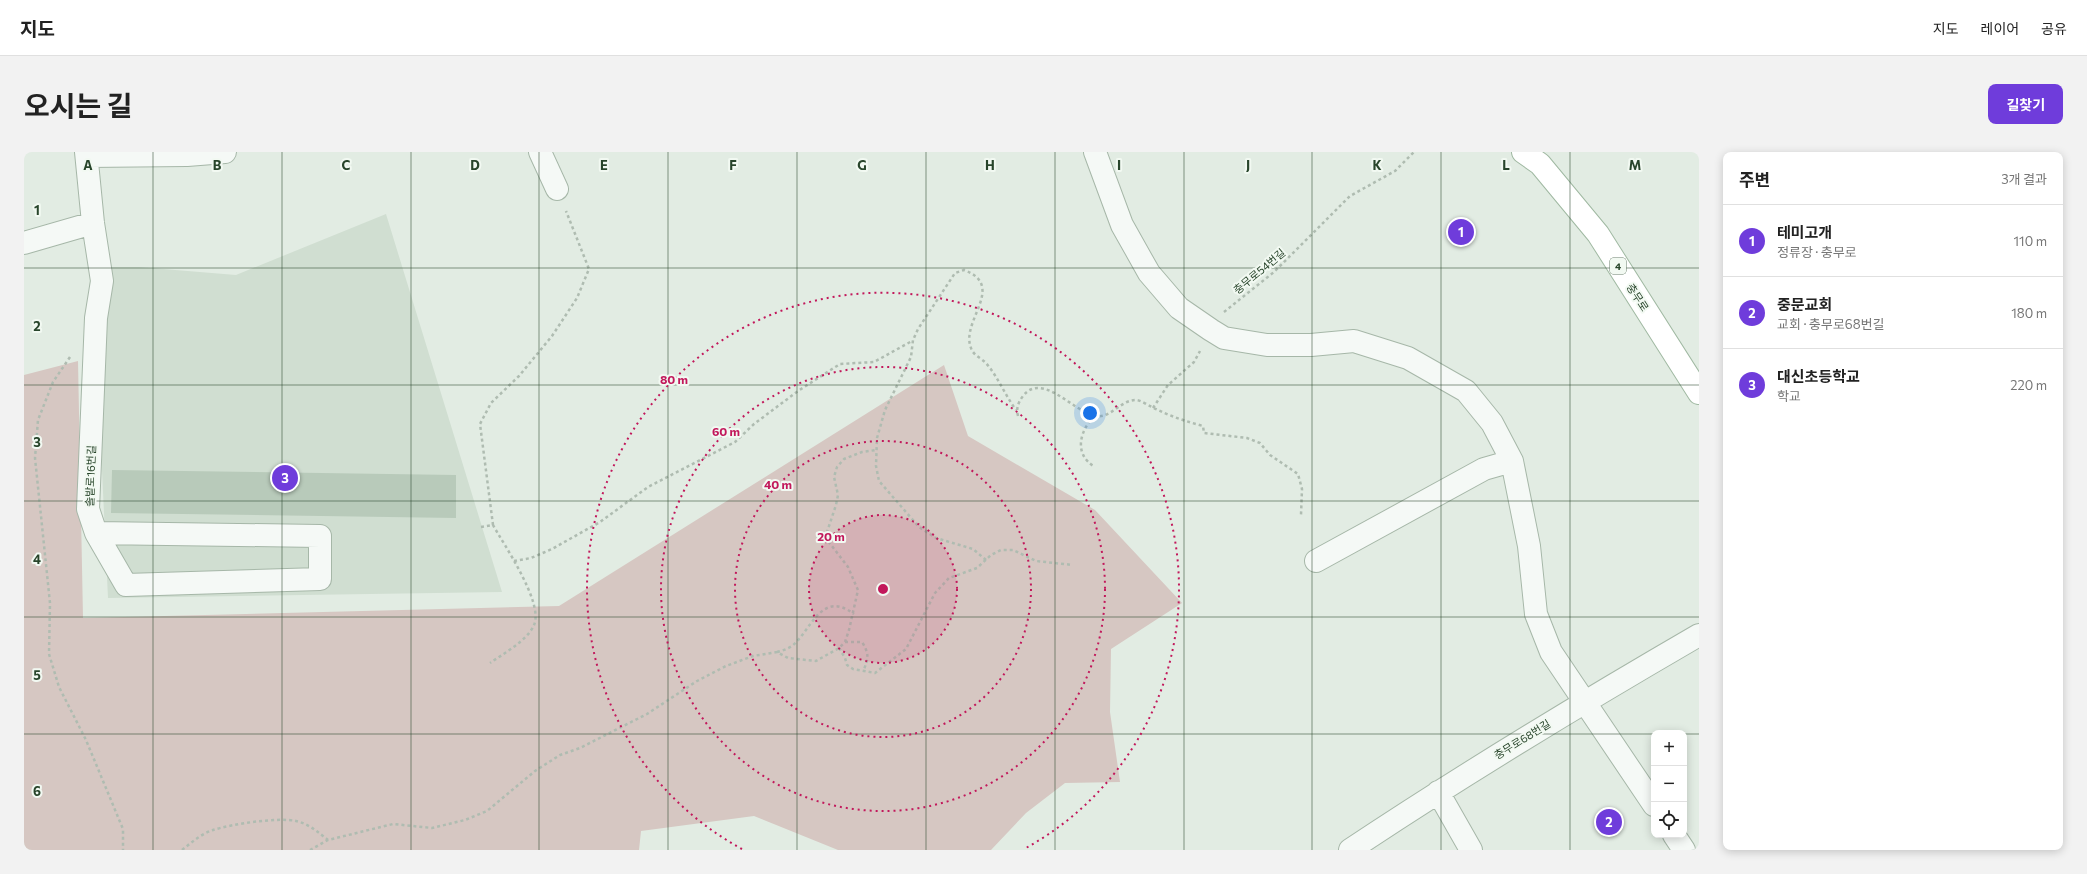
<!DOCTYPE html>
<html lang="ko">
<meta charset="utf-8">
<style>
:root{--surface:#fff;--page:#f2f2f2;--text:#222;--muted:#767676;--line:#e0e0e0;--accent:#6f3cdb}
body{margin:0;font-family:Commissioner,"Noto Sans KR",sans-serif;background:var(--page);color:var(--text)}
.controls{position:absolute;right:12px;bottom:12px;display:grid;overflow:hidden;border-radius:8px;box-shadow:0 2px 10px #0003}
.controls button{width:36px;height:36px;display:grid;place-items:center;padding:0;border:0;border-bottom:1px solid var(--line);background:var(--surface);color:var(--text);font:20px sans-serif}
.you{position:absolute;left:1066px;top:261px;width:14px;height:14px;margin:-10px;border:3px solid #fff;border-radius:50%;background:#1a73e8;box-shadow:0 0 0 6px #1a73e833}
.badge{display:grid;place-items:center;width:26px;height:26px;border-radius:50%;background:var(--accent);color:#fff;font-size:13px;font-weight:700}
.pin{position:absolute;translate:-50% -50%;border:2px solid #fff;box-shadow:0 1px 4px #0006}
.list{margin:0;padding:0;list-style:none}
h2{display:flex;justify-content:space-between;align-items:center;height:52px;margin:0;padding:0 16px;font-size:17px}
h2 small{font-size:13px;font-weight:400;color:var(--muted)}
.list li{display:grid;grid-template-columns:26px 1fr auto;gap:12px;align-items:center;box-sizing:border-box;height:72px;padding:0 16px;border-top:1px solid var(--line)}
.list b{display:block;font-size:15px;white-space:nowrap}
.list p{margin:0;font-size:13px;white-space:nowrap;color:var(--muted)}
.list em{font-size:13px;font-style:normal;color:var(--muted)}
.icon{flex:none;width:22px;height:22px;fill:none;stroke:currentColor;stroke-width:2;stroke-linecap:round;stroke-linejoin:round}
.map{position:relative;flex:none;width:1675px;height:698px;overflow:hidden;border-radius:8px}
header{display:flex;align-items:center;gap:24px;box-sizing:border-box;height:56px;padding:0 20px;background:var(--surface);border-bottom:1px solid var(--line)}
header strong{font-size:19px}
nav{display:flex;gap:22px;margin-inline-start:auto;font-size:14px}
.intro{display:flex;align-items:center;justify-content:space-between;box-sizing:border-box;height:96px;padding:0 24px}
h1{margin:0;font-size:28px}
.button{padding:10px 18px;border-radius:8px;background:var(--accent);color:#fff;font-size:14px;font-weight:700}
main{display:flex;gap:24px;padding:0 24px}
aside{flex:1;background:var(--surface);border-radius:8px;box-shadow:0 2px 10px #0003}
.map>svg:first-child{display:block}
.built{fill:#d0ded1}
.green{fill:#d6c7c2}
.building{fill:#b8caba}
.lines{fill:none;stroke-linecap:round;stroke-linejoin:round}
.minor-casing{stroke:#a6b7a8;stroke-width:24}
.major-casing{stroke:#a0b9a2;stroke-width:24}
.path{stroke:#afbcb1;stroke-width:2.5;stroke-dasharray:3 3;stroke-linecap:butt}
.minor{stroke:#f5f9f6;stroke-width:22}
.major{stroke:#fff;stroke-width:22}
.grid{fill:none;stroke:#28452b;stroke-width:1;stroke-opacity:0.55}
.ring{fill:none;stroke:#c2185b;stroke-width:2;stroke-dasharray:2 4}
.labels{text-anchor:middle;dominant-baseline:central;stroke-width:4;stroke-linejoin:round;paint-order:stroke}
.shield{fill:#f2f9f2;stroke:#657b67;stroke-width:1}
.shield-label{font-size:10px;font-weight:bold;fill:#28452b}
.street-label{font-size:11px;fill:#28452b;stroke:#f2f9f2}
.grid-label{font-size:13px;text-anchor:middle;font-weight:bold;fill:#28452b;stroke:#f2f9f2;stroke-width:4;stroke-linejoin:round;paint-order:stroke}
.centre{fill:#c2185b;stroke:#f2f9f2;stroke-width:2}
.ring-label{font-size:12px;text-anchor:middle;font-weight:bold;fill:#c2185b;stroke:#f2f9f2;stroke-width:4;stroke-linejoin:round;paint-order:stroke}
</style>
<header>
<strong>지도</strong>
<nav><a>지도</a><a>레이어</a><a>공유</a></nav>
</header>
<div class="intro"><h1>오시는 길</h1><a class="button">길찾기</a></div>
<main>
<div class="map">
<svg width="1675" height="698" viewBox="0 0 1675 698">
<rect width="100%" height="100%" fill="#e2ece3"/>
<path class="built" d="M362,62L478,440L84,446L73,212L88,115H115L212,123Z"/>
<path class="green" d="M54,209L59,466L535,454L920,213L944,284L1071,358L1158,451L1087,497L1086,560L1096,630L1041,631L1002,661L967,698H814L730,664L617,679L615,698H0V223Z"/>
<path class="building" d="M88,318L432,323V366L87,361Z"/>
<g class="lines">
<g class="minor-casing">
<path id="minor" d="M62,0L69,71L78,129L72,166L64,357L72,381L296,384V427L102,433L72,381
M516,0L533,37
M1071,0L1098,73L1125,121L1155,156L1187,178L1200,186L1243,193H1287L1330,189L1384,206L1442,239L1468,271L1488,309L1505,394L1512,462L1527,500L1630,653
M63,4L163,3L201,0
M0,91L69,71
M1292,409L1460,317L1488,309
M1414,640L1447,698
M1650,683L1660,698
M1326,698C1440,622 1556,552 1675,483"/>
</g>
<g class="major-casing">
<path id="major" d="M1499,0L1516,12L1574,82L1675,241"/>
</g>
<path class="path" d="M1200,160L1250,120L1326,44L1371,19L1390,0
M46,205L29,230L14,268L11,306L26,451L25,502L35,535L62,588L99,677V698
M1129,256L1144,233L1170,210L1176,199
M994,264C992,256 994,251 999,244C1018,219 1050,260 1071,264C1087,267 1096,248 1112,248C1117,248 1123,253 1128,255C1145,264 1161,269 1179,274L1180,281L1223,286L1236,291L1246,303L1274,322L1278,337L1277,363
M1070,264C1056,279 1049,302 1071,315
M469,373L456,272L467,251L495,224L528,184L553,146L565,117L542,59
M457,375L469,373C480,393 520,451 510,473C504,488 479,502 466,511
M962,408L949,397L912,386L895,375L855,329L852,314L853,286L861,258L887,205L889,188L894,177L931,121L940,118C983,134 936,169 947,196C949,203 957,206 962,211C974,225 981,243 992,258
M490,409L507,406L528,397L576,370L624,335L711,290L730,272L774,239L816,212L850,210L888,189
M821,490H838C845,501 845,507 839,519
M815,496L821,506L823,513L829,517L851,521L882,497L911,441L925,426L953,416L967,403L977,398H989L1012,409L1049,413
M753,500C758,499 763,497 768,494C787,479 797,437 830,462
M158,698C168,690 177,682 189,678C208,672 254,665 272,669C285,672 294,680 304,688
M286,698L304,688L369,672L408,676L441,668L463,659L511,619L536,603L556,596L623,562L673,529L702,514L729,504L753,500L764,506L792,509L815,496L821,490L825,478L834,438L824,415L804,389L803,380L812,353L814,343L810,325L813,315L820,307L838,300L852,298"/>
<use href="#minor" class="minor"/>
<use href="#major" class="major"/>
</g>
<path class="grid" d="M129,0V698M258,0V698M387,0V698M515,0V698M644,0V698M773,0V698M902,0V698M1031,0V698M1160,0V698M1288,0V698M1417,0V698M1546,0V698M0,116H1675M0,233H1675M0,349H1675M0,465H1675M0,582H1630M1660,582H1675"/>
<circle cx="859" cy="437" r="74" fill="#c2185b" fill-opacity=".12"/>
<g class="ring">
<circle cx="859" cy="437" r="74"/>
<circle cx="859" cy="437" r="148"/>
<circle cx="859" cy="437" r="222"/>
<path d="M718 697A296 296 0 1 1 1000 697"/>
</g>
<g class="labels">
<rect class="shield" x="1586" y="106" width="16" height="16" rx="3"/>
<g class="shield-label">
<text x="1594" y="114">4</text>
</g>
<g class="street-label">
<text transform="translate(1235 119) rotate(-40)">충무로54번길</text>
<text transform="translate(1614 145) rotate(57)">충무로</text>
<text transform="translate(66 324) rotate(-88)">솔밭로16번길</text>
<text transform="translate(1498 587) rotate(-32)">충무로68번길</text>
</g>
</g>
<g class="grid-label">
<text x="64" y="18">A</text>
<text x="193" y="18">B</text>
<text x="322" y="18">C</text>
<text x="451" y="18">D</text>
<text x="580" y="18">E</text>
<text x="709" y="18">F</text>
<text x="838" y="18">G</text>
<text x="966" y="18">H</text>
<text x="1095" y="18">I</text>
<text x="1224" y="18">J</text>
<text x="1353" y="18">K</text>
<text x="1482" y="18">L</text>
<text x="1611" y="18">M</text>
<text x="13" y="63">1</text>
<text x="13" y="179">2</text>
<text x="13" y="295">3</text>
<text x="13" y="412">4</text>
<text x="13" y="528">5</text>
<text x="13" y="644">6</text>
</g>
<circle cx="859" cy="437" r="6" class="centre"/>
<g class="ring-label">
<text x="650" y="232">80 m</text>
<text x="702" y="284">60 m</text>
<text x="754" y="337">40 m</text>
<text x="807" y="389">20 m</text>
</g>
</svg>
<div class="controls">
<button>+</button>
<button>−</button>
<button><svg class="icon" aria-label="locate" viewBox="0 0 24 24"><circle cx="12" cy="12" r="6"/><path d="M12 2v4M12 18v4M2 12h4M18 12h4"/></svg></button>
</div>
<div class="you"></div>
<div class="pin badge" style="left:1437px;top:80px">1</div>
<div class="pin badge" style="left:1585px;top:670px">2</div>
<div class="pin badge" style="left:261px;top:326px">3</div>
</div>
<aside>
<h2>주변<small>3개 결과</small></h2>
<ul class="list">
<li><span class="badge">1</span><div><b>테미고개</b><p>정류장 · 충무로</p></div><em>110 m</em></li>
<li><span class="badge">2</span><div><b>중문교회</b><p>교회 · 충무로68번길</p></div><em>180 m</em></li>
<li><span class="badge">3</span><div><b>대신초등학교</b><p>학교</p></div><em>220 m</em></li>
</ul>
</aside>
</main>
